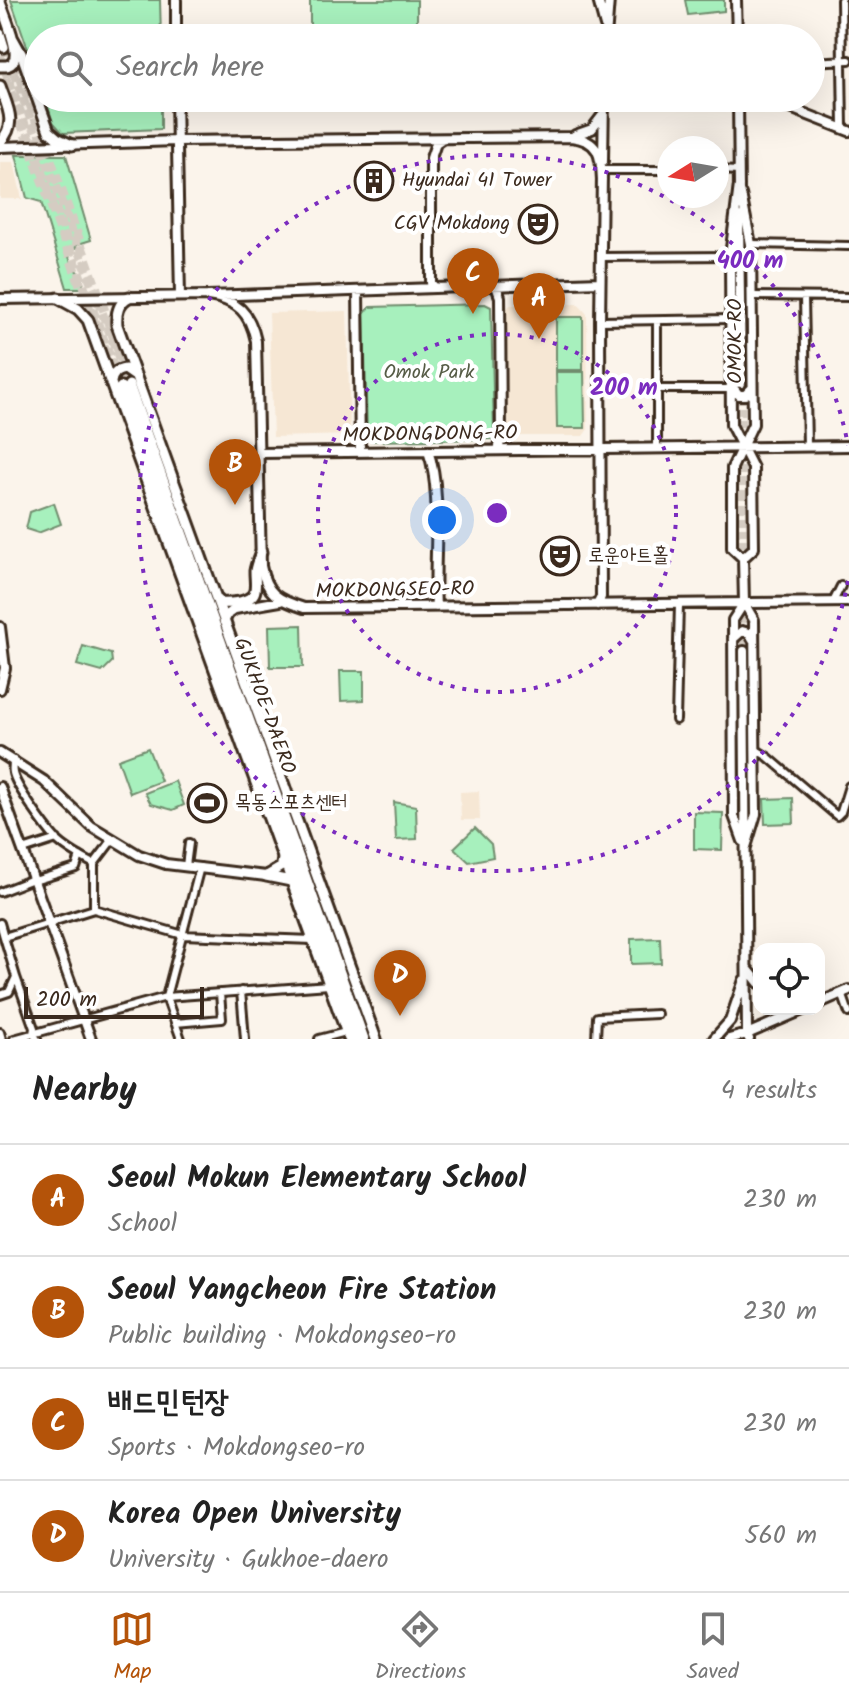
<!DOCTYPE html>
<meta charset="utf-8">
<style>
:root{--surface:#fff;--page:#f6f6f6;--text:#222;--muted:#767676;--line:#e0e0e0;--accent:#b45309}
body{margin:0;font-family:Kalam,"Poor Story",sans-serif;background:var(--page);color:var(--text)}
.controls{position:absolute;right:24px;bottom:24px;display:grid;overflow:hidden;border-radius:16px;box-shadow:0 8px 32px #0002}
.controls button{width:72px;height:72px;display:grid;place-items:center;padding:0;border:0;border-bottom:2px solid var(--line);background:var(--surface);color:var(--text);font:40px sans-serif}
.compass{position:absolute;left:657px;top:136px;width:72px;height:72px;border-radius:50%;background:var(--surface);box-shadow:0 8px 32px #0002;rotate:259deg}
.scale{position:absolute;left:24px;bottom:20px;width:180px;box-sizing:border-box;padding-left:8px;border:4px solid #3b2a1e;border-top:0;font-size:22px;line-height:28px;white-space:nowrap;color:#3b2a1e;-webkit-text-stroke:6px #fff;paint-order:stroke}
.you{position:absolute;left:442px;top:520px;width:28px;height:28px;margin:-20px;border:6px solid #fff;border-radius:50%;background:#1a73e8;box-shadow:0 0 0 12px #1a73e833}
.badge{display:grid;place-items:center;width:52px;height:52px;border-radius:50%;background:var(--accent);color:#fff;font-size:26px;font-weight:700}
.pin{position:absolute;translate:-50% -66px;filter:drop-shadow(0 2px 4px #0008)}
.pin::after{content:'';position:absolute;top:42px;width:28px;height:24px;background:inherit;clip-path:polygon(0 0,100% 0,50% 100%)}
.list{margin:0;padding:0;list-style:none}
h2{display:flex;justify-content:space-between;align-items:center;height:104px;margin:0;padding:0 32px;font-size:34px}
h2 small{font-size:26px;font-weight:400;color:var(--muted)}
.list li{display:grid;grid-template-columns:52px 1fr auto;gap:24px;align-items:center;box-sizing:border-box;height:112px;padding:0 32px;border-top:2px solid var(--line)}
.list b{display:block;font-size:30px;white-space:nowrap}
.list p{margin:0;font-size:26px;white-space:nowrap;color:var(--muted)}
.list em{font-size:26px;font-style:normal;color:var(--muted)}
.icon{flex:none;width:44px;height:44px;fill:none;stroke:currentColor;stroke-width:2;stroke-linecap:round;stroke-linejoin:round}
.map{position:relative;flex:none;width:849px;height:1039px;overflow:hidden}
.search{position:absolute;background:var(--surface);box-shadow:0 8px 32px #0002;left:24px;right:24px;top:24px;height:88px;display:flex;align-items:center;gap:20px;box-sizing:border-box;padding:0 28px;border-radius:44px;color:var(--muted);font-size:30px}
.sheet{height:552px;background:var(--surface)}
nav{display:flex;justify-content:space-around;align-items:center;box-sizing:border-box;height:112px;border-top:2px solid var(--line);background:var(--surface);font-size:22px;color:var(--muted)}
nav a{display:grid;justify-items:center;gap:4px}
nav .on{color:var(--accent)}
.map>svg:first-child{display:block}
.built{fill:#f6e7d4}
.green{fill:#a7f0bd;stroke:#718d6e;stroke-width:2}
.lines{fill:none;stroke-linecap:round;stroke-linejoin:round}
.secondary-tunnel{stroke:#d5ccc2;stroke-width:8;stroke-dasharray:8 4;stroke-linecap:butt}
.primary-tunnel{stroke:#d5ccc2;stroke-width:9;stroke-dasharray:9 4.5;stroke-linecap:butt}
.highway-tunnel{stroke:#d5ccc2;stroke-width:10;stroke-dasharray:10 5;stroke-linecap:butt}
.street-casing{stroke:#3b2a1e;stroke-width:12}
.secondary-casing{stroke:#3b2a1e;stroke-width:14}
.primary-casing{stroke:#3b2a1e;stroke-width:15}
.street{stroke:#fff;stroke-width:6}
.secondary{stroke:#fff;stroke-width:8}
.primary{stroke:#fff;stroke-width:9}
.ring{fill:none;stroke:#7b2cbf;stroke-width:4;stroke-dasharray:4 8}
.labels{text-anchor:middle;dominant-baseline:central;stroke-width:8;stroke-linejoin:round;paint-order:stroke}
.poi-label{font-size:20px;fill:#3b2a1e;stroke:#fff;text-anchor:start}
.street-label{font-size:20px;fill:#3b2a1e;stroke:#fff}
.park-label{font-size:20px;fill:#565c46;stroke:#fff}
.centre{fill:#7b2cbf;stroke:#fff;stroke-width:4}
.ring-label{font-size:24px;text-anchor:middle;font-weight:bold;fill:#7b2cbf;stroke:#fff;stroke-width:8;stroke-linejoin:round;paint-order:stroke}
</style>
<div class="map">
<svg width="849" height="1039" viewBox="0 0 849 1039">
<rect width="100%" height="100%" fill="#fbf4eb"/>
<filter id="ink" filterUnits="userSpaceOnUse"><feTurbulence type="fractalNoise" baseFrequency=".0125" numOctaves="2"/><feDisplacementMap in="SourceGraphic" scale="16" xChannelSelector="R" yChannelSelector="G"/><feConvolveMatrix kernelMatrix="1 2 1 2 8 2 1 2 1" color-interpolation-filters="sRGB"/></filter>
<g filter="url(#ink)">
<path class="built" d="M0,162H14L22,199H0Z
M578,304L587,314L588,429L583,436H505L504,311L510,305Z
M347,311L350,435L273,437L269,313Z
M479,791L480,820H461L460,792Z"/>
<path class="green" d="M11,0H160L161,38H38V78Z
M310,0H417V38H310Z
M685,0H724V11L688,15Z
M45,98H161V129L63,133L53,122Z
M16,155H66L91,240L78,244L69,257L73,267L83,278V288H67L41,202L27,198Z
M485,304L491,307L494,432L496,439L371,441L367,436L364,314L370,307Z
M556,317H583V370H556Z
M556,372H584L585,428H557Z
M54,503L61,524L38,533L26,529L30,512Z
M302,625L303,667H270L269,626Z
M83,646L111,654L112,662L102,672L77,665Z
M340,671H364V700L341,701Z
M148,748L161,781L130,793L118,759Z
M175,781L184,805L173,810L151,804L145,793Z
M793,798L794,823L765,824L764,799Z
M394,802L416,806L417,839L396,840Z
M694,812L723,813L722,850L694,849Z
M475,828L491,844L493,857L469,862L454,848Z
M660,938L661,963L631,964V939Z"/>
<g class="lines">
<path class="secondary-tunnel" d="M741,383L743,562
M744,603V651"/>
<path class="primary-tunnel" d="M4,47L129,385
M0,56L121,387"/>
<path class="highway-tunnel" d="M0,19L133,391
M0,64L121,396
M346,977L369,1039"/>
<g class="street-casing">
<path id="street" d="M841,0L843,128
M811,62L849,60
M602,170H669
M717,170L739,171
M751,244L849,246
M601,257L730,256
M752,296L849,297
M804,297L807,446
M600,321L731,319
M657,321V448
M657,389H731
M833,602L841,586
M676,720L679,604
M755,749L768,757L837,816L841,812L849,786
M14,760C12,766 12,768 13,773C16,787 46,828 56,839C67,850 81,857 94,864
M23,850L57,839
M186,866L189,843
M34,881L76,868L80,856
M0,892L33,879
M94,909V864L113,839
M0,923L4,937
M16,977L34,1028L33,1034L37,1039
M241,991L245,1039
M842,993L849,1013
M0,995L9,992L16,977L4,937L94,909L183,935L313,940
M175,1023L222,1019L220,993
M0,1032L2,1039
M14,1039L166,997L329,985
M181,1039L166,997L200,867
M319,1039L346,1032
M596,1039L597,1017L657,1014"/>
</g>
<g class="secondary-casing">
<path id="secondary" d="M176,0V38
M598,0L605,26
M736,0L737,38
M606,38L609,0
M176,98L180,296
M738,98L739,191
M765,98L849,131
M575,135L592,129L602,116
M0,147L176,141L571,137C599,140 601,155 602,180
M603,161L604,98
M739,185L730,256L731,425L753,468L754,548L743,558L744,603L754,620L756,814L746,847
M741,194L751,244L753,424L732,468V548L743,558
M739,216L741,383
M496,286L500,297L501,439L498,450
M439,288L434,287L431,283V158L436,143L442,139
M358,291L360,452
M208,296C238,300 250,313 256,341L261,566C266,594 278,600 304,608L849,602
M0,299L208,296L600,282
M731,385L739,395H745L752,388
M428,451C443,491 433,561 436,607
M259,453L849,446
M597,605L601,597L600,321L602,175
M224,622L228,614L235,609L280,601
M0,627L5,668L0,689
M733,639L742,631L749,633L754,641
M744,651L747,1034L749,1039
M0,753L44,781L91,826L139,855L166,864L266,876L281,867L283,856
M0,787L91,1039
M743,841L734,816L733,620L744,603
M747,968L759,983
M819,1003L849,990
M714,1039L730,1021L744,980
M729,1039L747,1034L805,1009"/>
</g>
<g class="primary-casing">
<path id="primary" d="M0,2C4,14 21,52 13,62C9,67 5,66 0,66
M0,34L4,47
M12,37L22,55L49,131L57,138L72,145
M0,86C7,107 18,123 0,142
M129,297C118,303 116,313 117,325L376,1039
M58,298L78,309L88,320L349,1039
M111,382C113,373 117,370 125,369L135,376
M129,385L364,1039
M121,387L356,1039
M218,600L220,603C227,604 233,603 240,602C260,597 255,587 255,571C256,564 259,558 261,552
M266,876L291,881"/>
</g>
<use href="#street" class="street"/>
<use href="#secondary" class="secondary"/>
<use href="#primary" class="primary"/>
</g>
</g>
<g class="ring">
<circle cx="497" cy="513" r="179"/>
<path d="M848 581A358 358 0 1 1 848 445"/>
</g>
<defs>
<g id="building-ring" transform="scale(2)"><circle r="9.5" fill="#fff" stroke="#3b2a1e" stroke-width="1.5"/><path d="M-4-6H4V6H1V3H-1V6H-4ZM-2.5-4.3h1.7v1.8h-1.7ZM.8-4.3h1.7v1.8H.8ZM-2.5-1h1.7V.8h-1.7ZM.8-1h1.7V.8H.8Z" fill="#3b2a1e"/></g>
<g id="theatre-ring" transform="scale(2)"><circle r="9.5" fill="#fff" stroke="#3b2a1e" stroke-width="1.5"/><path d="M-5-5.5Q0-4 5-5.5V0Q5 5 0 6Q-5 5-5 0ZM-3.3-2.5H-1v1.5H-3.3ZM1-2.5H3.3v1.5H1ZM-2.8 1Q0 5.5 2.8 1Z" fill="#3b2a1e"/></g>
<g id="stadium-ring" transform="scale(2)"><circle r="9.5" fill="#fff" stroke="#3b2a1e" stroke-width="1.5"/><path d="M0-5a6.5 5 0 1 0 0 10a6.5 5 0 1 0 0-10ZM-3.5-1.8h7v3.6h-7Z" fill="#3b2a1e"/></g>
</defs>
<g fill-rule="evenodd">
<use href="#building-ring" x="374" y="181"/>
<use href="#theatre-ring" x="538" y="224"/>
<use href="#theatre-ring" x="560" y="556"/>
<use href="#stadium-ring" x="207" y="803"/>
</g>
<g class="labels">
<g class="poi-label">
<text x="402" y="181">Hyundai 41 Tower</text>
<text x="510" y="224" text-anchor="end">CGV Mokdong</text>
<text x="588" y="556">로운아트홀</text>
<text x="235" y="803">목동스포츠센터</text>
</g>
<g class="street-label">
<text transform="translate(736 341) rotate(-90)">OMOK-RO</text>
<text transform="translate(430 435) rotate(-1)">MOKDONGDONG-RO</text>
<text transform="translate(395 591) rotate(-1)">MOKDONGSEO-RO</text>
<text transform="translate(264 706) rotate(70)">GUKHOE-DAERO</text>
</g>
<g class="park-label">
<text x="429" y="373">Omok Park</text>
</g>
</g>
<circle cx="497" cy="513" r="12" class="centre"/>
<g class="ring-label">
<text x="750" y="268">400 m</text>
<text x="624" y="395">200 m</text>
</g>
</svg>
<div class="controls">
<button><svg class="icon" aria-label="locate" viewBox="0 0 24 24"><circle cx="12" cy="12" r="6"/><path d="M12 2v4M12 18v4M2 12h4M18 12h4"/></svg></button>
</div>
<svg class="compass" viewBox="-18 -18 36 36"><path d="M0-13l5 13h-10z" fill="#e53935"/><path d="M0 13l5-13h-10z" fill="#767676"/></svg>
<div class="scale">200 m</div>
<div class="you"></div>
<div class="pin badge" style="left:539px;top:339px">A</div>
<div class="pin badge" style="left:235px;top:505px">B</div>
<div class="pin badge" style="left:473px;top:314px">C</div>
<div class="pin badge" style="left:400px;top:1016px">D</div>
<div class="search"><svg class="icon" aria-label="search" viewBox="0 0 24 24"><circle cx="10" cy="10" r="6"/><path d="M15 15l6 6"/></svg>Search here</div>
</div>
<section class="sheet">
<h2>Nearby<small>4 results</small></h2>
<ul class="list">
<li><span class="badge">A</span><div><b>Seoul Mokun Elementary School</b><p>School</p></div><em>230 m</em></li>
<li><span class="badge">B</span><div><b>Seoul Yangcheon Fire Station</b><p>Public building · Mokdongseo-ro</p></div><em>230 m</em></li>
<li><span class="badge">C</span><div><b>배드민턴장</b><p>Sports · Mokdongseo-ro</p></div><em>230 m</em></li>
<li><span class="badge">D</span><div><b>Korea Open University</b><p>University · Gukhoe-daero</p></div><em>560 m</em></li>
</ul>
</section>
<nav>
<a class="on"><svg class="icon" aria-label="map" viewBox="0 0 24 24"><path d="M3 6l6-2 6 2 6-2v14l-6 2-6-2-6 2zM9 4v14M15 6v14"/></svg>Map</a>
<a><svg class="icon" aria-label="directions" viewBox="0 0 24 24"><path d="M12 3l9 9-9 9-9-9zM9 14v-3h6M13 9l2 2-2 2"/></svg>Directions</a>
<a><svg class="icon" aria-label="saved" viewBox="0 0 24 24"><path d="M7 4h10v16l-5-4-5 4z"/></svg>Saved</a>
</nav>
